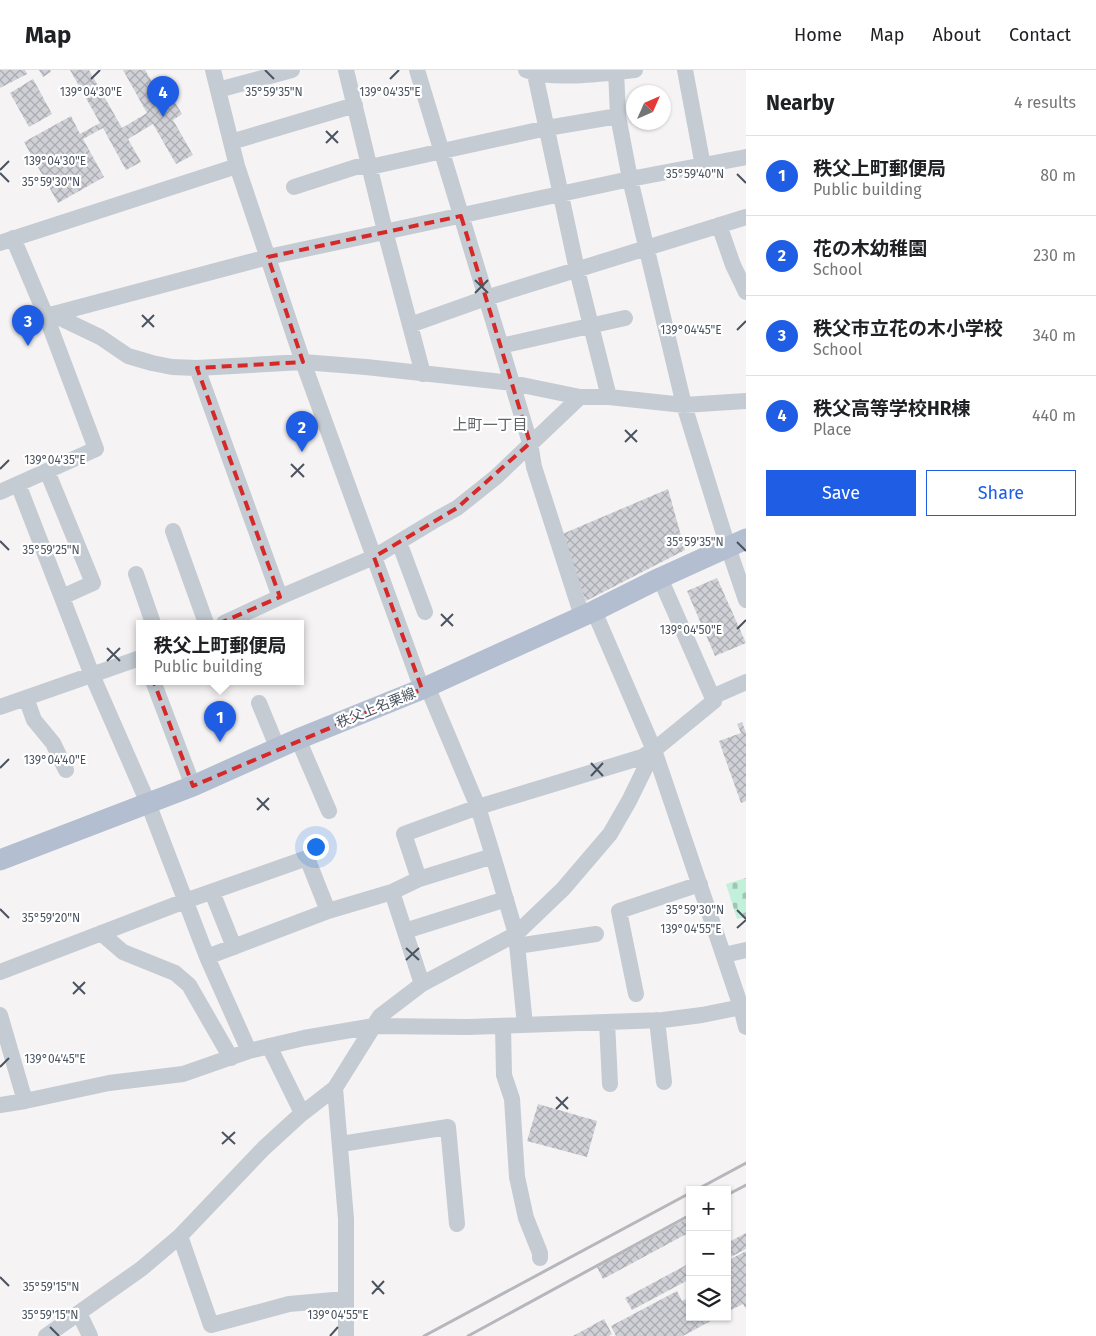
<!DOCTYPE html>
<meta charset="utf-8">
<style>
:root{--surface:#fff;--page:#f6f6f6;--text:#202124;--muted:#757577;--line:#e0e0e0;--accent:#1e5de4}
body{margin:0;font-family:"Fira Sans","Noto Sans JP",sans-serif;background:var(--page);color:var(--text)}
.controls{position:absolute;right:15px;bottom:15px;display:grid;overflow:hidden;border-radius:0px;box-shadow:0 1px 4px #0004}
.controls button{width:45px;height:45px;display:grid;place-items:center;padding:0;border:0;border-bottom:1px solid var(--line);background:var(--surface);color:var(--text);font:25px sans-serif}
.compass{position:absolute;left:626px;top:15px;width:45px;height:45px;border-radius:50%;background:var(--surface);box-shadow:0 1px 4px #0004;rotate:45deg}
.you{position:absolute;left:315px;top:776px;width:18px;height:18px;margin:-12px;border:4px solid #fff;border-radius:50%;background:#1a73e8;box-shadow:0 0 0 8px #1a73e833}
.badge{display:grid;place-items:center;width:32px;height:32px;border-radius:50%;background:var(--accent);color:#fff;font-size:16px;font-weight:700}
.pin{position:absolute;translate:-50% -41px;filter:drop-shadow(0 1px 2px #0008)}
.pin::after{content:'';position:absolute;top:26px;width:18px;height:15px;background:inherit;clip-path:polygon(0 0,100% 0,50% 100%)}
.popup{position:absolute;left:136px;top:550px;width:168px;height:65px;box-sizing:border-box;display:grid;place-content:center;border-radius:0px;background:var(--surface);filter:drop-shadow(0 1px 4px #0005);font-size:16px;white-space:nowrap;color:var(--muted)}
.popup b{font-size:19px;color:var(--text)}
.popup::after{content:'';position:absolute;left:50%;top:100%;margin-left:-10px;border:10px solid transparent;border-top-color:var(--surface)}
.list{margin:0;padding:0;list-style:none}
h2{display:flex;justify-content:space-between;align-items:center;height:65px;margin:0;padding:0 20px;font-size:21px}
h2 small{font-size:16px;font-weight:400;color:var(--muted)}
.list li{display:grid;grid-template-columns:32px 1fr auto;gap:15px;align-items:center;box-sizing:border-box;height:80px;padding:0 20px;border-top:1px solid var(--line)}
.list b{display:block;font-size:19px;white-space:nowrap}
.list p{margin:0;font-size:16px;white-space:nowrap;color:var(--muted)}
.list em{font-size:16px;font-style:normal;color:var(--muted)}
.actions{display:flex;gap:10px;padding:15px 20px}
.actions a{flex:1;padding:11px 0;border:1px solid var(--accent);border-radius:0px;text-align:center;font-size:18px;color:var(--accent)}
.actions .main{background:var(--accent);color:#fff}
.icon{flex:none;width:28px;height:28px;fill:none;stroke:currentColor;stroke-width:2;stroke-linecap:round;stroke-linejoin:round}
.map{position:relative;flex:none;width:746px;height:1266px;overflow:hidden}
header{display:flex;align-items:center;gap:30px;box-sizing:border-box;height:70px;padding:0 25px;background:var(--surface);border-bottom:1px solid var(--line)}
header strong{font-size:24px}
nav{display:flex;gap:28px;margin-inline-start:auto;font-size:18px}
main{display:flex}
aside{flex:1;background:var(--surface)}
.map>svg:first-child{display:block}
.cemetery{fill:url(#cemetery-stones)}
.building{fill:url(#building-cross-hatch)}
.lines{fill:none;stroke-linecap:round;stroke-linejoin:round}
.minor{stroke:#c4cbd3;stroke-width:16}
.major{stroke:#b3bed0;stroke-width:21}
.rail{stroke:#b5b7bc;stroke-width:3}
.marked{fill:none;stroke:#d62828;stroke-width:4;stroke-dasharray:10 6;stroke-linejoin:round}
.ticks{fill:none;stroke:#4a5360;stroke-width:2}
.labels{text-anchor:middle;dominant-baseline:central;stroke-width:4.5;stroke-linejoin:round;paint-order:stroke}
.street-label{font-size:14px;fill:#4a5360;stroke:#fff}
.neighbourhood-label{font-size:15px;fill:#5f6267;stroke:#fff}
.ticks-label{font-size:12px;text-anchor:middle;fill:#4a5360;stroke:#fff;stroke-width:4.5;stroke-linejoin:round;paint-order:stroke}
</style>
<header>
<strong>Map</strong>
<nav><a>Home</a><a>Map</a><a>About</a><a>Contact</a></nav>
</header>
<main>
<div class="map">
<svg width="746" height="1266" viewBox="0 0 746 1266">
<defs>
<pattern id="cemetery-stones" width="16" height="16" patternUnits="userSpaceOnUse" patternTransform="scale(1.25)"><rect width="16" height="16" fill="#c3f0da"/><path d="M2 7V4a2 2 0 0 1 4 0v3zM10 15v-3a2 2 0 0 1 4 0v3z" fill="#a0c5b4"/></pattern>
<pattern id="building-cross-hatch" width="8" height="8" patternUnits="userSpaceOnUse" patternTransform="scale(1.25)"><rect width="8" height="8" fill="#cfd1d7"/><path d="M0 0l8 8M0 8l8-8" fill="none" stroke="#aaacb2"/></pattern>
</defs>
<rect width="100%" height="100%" fill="#f5f3f3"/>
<path class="cemetery" d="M746,808V847L737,849L726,814Z"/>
<path class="building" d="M0,0H25L27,4L0,18Z
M39,0H50L51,2L43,7Z
M70,0H89L122,58L147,43L123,0H145L162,29L170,24L182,44L173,50L193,85L176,94L153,54L128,69L141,92L126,100L103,58L83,69L104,107L58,133L24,72L71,46L80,64L100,53Z
M33,9L52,44L29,57L10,23Z
M668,419L685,480L586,531L560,465Z
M717,508L746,573L715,586L687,521Z
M742,652L746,663V731L741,733L719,671L741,663L737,654Z
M538,1034L597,1051L587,1087L527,1071Z
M690,1147V1162L603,1209L597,1197Z
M746,1163V1179L727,1189V1173Z
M746,1181V1239L743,1234L727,1242V1191Z
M690,1193V1209L632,1240L625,1228Z
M677,1221L682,1231L690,1227V1247H718L683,1266H616L611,1256Z
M604,1249L612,1264L609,1266H573Z"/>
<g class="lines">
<path class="minor" d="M213,0L237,96L303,292L422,619
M346,0L385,161L423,304
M417,0L512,313L530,373L534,397L582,546
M526,0C554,11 605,3 635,0
M616,0L618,46L630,109L684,335L728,477L746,530
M685,0L703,96
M535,4L577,200L609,327
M218,20L292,0
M231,72L355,35
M294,117L356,97H370L547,58L618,46
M719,155L733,195L746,222
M0,173L237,96
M54,245L100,267L128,286L152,293L172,297L197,298L303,292L366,297L512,313L580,327H609L684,335L746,331
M46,246L268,187L630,109L746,87
M410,255L486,228L746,147
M501,276L625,248
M197,298L280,527
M47,401L93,513L62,527
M18,414L92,605L148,733L207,887L249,981
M0,422L96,379L46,246L13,168
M173,461L206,553
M399,472L425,542
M136,504L153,553
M594,541L654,680L741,937L746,957
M224,553L280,527L374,487L437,449L457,438L496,407L580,327
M153,611L193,716
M427,616L478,737L493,786L516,864L525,955
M712,627L746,612
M26,628L34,650L53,673L66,700
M259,633L278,679
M0,637L140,588
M298,669L329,741
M419,809L404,764L478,737L642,687L654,680L714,631L660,508
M212,822L234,877
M392,822L422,914
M405,861L506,829
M101,863L123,882L175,903L189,915L231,988
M517,876L596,864
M724,885L746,880
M207,887L328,841L392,822L419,809L493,786
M0,902L185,831L307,788L328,841
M636,924L619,841L700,814
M0,945L25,1031
M657,950L664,1012
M607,952L610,1014
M503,956L504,1005L512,1029L517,1107L526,1148L540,1183V1188
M269,976L302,1043
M335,1018L346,1149V1266
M0,1035L25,1031L109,1013L183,1004L249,981L304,968L374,956L468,957L663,950L702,945L746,936
M341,1074L448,1057L457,1154
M180,1166L211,1255L289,1234L345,1229
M79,1243L90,1266
M46,1266L141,1199L180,1166L264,1078L299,1046L335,1018L380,946L422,914L516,864L563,819L610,764L629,731L654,680"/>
<path class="major" d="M0,790L193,716L298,669L422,619L594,541L660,508L746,469"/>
<path class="rail" d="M696,1120L746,1093
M727,1125L746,1115
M424,1266L690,1123
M468,1266L690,1145"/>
</g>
<path class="marked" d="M461,146L530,373L457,438L374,487L422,619L193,716L144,586L280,527L197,298L303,292L268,187Z"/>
<path class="ticks" d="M265,0L274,9M91,9L100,0M390,9L399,0M326,61L338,73M326,73L338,61M0,100L9,91M0,103L9,112M737,104L746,113M475,210L488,223M475,223L488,210M142,245L154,257M142,257L154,245M737,260L746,251M625,360L637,372M625,372L637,360M291,394L304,407M0,399L9,390M291,407L304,394M0,471L9,480M737,472L746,481M441,544L453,556M441,556L453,544M737,559L746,550M107,578L120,591M107,591L120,578M591,693L603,706M0,698L9,689M591,706L603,693M257,728L269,740M257,740L269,728M0,839L9,848M737,840L746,849M737,858L746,850M406,878L419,890M406,890L419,878M73,912L85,924M73,924L85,912M0,997L9,988M556,1027L568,1039M556,1039L568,1027M222,1062L235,1074M222,1074L235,1062M0,1207L9,1216M372,1211L384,1224M372,1224L384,1211M50,1257L59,1266M330,1266L338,1257"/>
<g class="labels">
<g class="street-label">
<text transform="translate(376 638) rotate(-22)">秩父上名栗線</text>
</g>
<g class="neighbourhood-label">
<text x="490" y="355">上町一丁目</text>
</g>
</g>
<g class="ticks-label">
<text x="91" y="26">139°04'30"E</text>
<text x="274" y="26">35°59'35"N</text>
<text x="390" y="26">139°04'35"E</text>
<text x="55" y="95">139°04'30"E</text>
<text x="695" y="108">35°59'40"N</text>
<text x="51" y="116">35°59'30"N</text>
<text x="691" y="264">139°04'45"E</text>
<text x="55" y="394">139°04'35"E</text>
<text x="695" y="476">35°59'35"N</text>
<text x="51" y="484">35°59'25"N</text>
<text x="691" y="564">139°04'50"E</text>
<text x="55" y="694">139°04'40"E</text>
<text x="695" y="844">35°59'30"N</text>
<text x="51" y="852">35°59'20"N</text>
<text x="691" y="863">139°04'55"E</text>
<text x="55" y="993">139°04'45"E</text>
<text x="51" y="1221">35°59'15"N</text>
<text x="338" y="1249">139°04'55"E</text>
<text x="50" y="1249">35°59'15"N</text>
</g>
</svg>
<div class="controls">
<button>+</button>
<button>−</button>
<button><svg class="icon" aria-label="layers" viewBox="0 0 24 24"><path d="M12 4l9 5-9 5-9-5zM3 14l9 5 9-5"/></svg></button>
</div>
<svg class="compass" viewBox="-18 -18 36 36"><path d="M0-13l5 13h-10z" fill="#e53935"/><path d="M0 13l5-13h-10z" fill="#757577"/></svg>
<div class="you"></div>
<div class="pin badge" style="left:220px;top:672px">1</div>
<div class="popup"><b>秩父上町郵便局</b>Public building</div>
<div class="pin badge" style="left:302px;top:382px">2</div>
<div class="pin badge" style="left:28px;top:276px">3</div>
<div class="pin badge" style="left:163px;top:47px">4</div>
</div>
<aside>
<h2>Nearby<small>4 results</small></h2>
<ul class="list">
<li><span class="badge">1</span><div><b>秩父上町郵便局</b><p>Public building</p></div><em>80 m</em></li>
<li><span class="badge">2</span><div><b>花の木幼稚園</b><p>School</p></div><em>230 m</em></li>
<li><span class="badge">3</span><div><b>秩父市立花の木小学校</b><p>School</p></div><em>340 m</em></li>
<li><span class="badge">4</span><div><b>秩父高等学校HR棟</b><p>Place</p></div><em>440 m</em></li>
</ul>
<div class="actions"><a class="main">Save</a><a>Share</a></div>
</aside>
</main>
